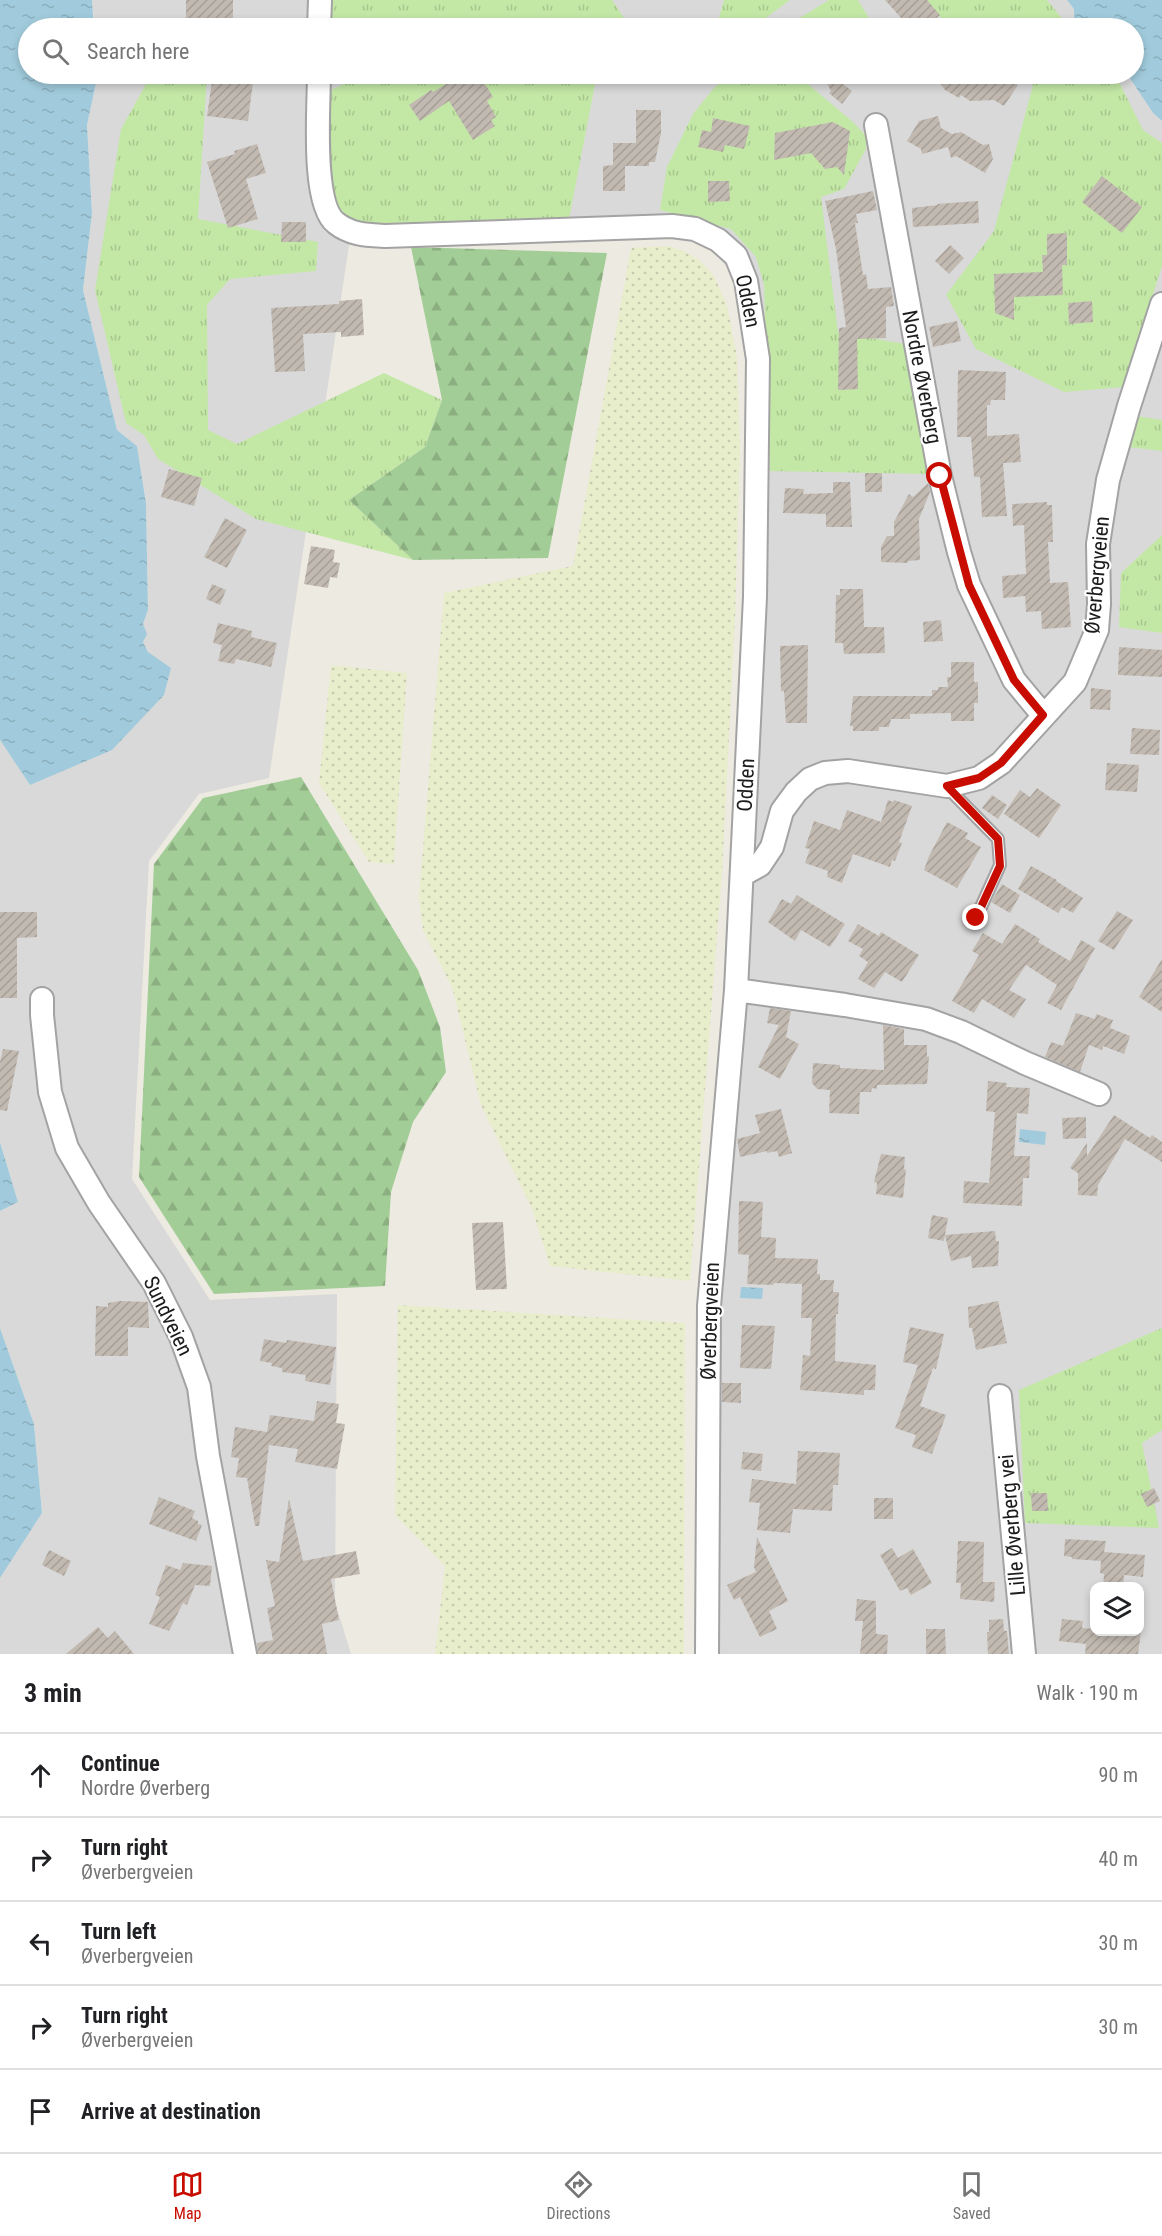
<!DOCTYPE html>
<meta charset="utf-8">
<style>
:root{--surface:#fff;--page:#f6f6f6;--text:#202124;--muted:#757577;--line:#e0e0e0;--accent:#c80c00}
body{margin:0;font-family:"Roboto Condensed",sans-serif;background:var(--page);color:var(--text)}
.controls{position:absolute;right:18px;bottom:18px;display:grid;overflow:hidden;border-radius:12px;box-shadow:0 3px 9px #0003}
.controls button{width:54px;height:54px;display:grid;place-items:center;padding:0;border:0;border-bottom:2px solid var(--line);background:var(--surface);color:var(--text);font:30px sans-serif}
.stop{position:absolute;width:18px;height:18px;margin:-14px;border:4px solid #c80c00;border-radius:50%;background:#fff}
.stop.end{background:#c80c00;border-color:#fff;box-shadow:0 2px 6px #0008}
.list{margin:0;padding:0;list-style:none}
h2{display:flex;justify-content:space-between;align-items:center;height:78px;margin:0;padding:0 24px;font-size:26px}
h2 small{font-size:20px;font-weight:400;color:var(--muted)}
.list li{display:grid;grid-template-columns:39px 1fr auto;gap:18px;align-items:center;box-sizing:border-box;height:84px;padding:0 24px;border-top:2px solid var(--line)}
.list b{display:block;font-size:22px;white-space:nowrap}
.list p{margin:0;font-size:20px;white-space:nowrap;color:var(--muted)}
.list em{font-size:20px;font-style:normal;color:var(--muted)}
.icon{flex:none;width:33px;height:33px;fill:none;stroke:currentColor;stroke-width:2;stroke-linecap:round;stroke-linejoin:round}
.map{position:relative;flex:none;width:1162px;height:1654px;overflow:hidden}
.search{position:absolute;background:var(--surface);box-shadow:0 3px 9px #0003;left:18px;right:18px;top:18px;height:66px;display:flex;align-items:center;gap:15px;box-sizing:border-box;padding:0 21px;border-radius:33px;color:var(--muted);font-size:22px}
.sheet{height:498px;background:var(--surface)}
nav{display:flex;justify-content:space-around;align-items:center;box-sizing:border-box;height:84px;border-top:2px solid var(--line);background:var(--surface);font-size:16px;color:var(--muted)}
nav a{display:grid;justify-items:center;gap:3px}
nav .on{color:var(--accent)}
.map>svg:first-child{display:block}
.residential{fill:#dad9d9;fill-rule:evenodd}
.farmland{fill:url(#farmland-dots)}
.grass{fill:url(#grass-tufts)}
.forest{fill:url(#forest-firs)}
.water{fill:url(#water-ripples)}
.building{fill:url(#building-hatch)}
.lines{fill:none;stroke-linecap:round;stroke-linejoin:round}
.service-casing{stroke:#a3a3a3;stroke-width:14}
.minor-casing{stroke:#a3a3a3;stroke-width:26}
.service{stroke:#fff;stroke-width:10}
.minor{stroke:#fff;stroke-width:22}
.route{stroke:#c80c00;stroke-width:8}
.labels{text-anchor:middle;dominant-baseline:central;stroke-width:4.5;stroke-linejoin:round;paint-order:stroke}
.street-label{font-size:21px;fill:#1c1c1c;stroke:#fff}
</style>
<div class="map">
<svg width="1162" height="1654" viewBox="0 0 1162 1654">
<defs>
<pattern id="farmland-dots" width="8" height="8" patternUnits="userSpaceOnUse" patternTransform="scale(1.5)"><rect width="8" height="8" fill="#e8edcc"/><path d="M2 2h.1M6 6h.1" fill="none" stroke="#c6cbaf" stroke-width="1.8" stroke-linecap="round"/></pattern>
<pattern id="grass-tufts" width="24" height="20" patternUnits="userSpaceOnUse" patternTransform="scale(1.5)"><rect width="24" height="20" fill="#c3e8a6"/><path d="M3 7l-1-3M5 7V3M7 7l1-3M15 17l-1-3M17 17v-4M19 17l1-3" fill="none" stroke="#a7c68e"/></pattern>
<pattern id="forest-firs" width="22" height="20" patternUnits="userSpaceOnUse" patternTransform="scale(1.5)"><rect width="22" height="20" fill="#a3cd96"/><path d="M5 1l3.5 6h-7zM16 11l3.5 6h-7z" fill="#8caf81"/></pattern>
<pattern id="water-ripples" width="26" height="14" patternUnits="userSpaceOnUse" patternTransform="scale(1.5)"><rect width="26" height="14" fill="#a1cbdc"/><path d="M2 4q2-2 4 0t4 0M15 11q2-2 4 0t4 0" fill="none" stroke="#8aaebc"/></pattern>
<pattern id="building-hatch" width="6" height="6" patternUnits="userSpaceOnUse" patternTransform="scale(1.5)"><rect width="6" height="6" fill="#c2bab1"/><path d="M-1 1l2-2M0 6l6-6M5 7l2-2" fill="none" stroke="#a69f98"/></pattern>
</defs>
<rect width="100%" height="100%" fill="#edeae1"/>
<path class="residential" d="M92,0H1067L1074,9V19L1083,28H95Z
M98,74H1127L1153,113L1162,121V1654H698L701,1307L704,1223L734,884L753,359L741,294L728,268L713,250L670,229L349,245L269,778L199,794L149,861L132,1179L210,1300L337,1294L335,1602L351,1654H0V1578L42,1512L34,1424L0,1328V1211L18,1202L0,1142V740L30,785L148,652L143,642V624L148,610L146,502L137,446L117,430L83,290L92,213L87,125ZM1094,1586H1140V1632H1094Z"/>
<path class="farmland" d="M668,246L686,252L700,261L714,276L727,305L737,357L740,451L735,618L722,873L690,1281L550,1266L532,1209L481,1105L452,987L423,930L419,897L444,593L573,566L631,248Z
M331,665L407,673L394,864L369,862L319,783Z
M398,1305L685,1323L684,1654H435L445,1566L395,1515Z"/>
<path class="grass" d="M332,0H612L630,27L628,28H430L427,18L330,25Z
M724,0H790L752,28H716Z
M829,0H858L875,28H783Z
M924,0H1047L1070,28H951Z
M146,74H207L198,219L318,242L316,271L230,279L207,305L208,430L237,444L384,373L442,400L425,447L349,500L413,560L256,519L158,459L144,435L126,423L95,290L121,129L145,86Z
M365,74H597L569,219L354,228L322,188L329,91Z
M730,74H796L853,122L866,136V149L844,189L821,197L838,332L910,345L931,474L770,471L764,285L756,257L731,229L660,210L667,167L693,114L713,89Z
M1015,74H1111L1120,84L1143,130L1162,143V266L1124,387L1064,392L976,349L946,295L994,231L1033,85Z
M1136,416L1162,420V451L1128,447Z
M1162,535V633L1119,627L1121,573Z
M1162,1328V1430L1142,1443L1159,1528L1025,1523L1019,1390Z"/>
<path class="forest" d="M411,247L607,253L548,558L413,560L349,500L425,447L442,400Z
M301,777L418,970L440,1027L446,1072L413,1122L391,1192L385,1286L214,1294L139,1177L154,864L203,798Z"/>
<path class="water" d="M0,0H92L94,28H28V74H98L87,125L92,213L83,290L117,430L137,446L146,503L148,610L143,624L147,634L143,642L148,652L171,668L164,695L112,750L30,785L0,740Z
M1067,0H1162V121L1153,113L1127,74H1134V28H1083L1074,19V9Z
M1020,1129L1046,1132L1045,1145L1019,1142Z
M0,1142L18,1202L0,1211Z
M741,1287L763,1288L762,1299L740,1298Z
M0,1328L34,1424L42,1513L0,1578Z"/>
<path class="building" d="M186,0H233V28H200V23H186Z
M885,0H927L940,15L925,28H910Z
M213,74H254L248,121L207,116Z
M463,74H475L479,81L482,79L493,97L487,101L496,117L491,120L495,126L473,140L449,101L420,121L409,105L431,90L433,92Z
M822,74H830L852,91L842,104L829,93L831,91Z
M951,74H999L1018,85L1004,106L994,100L970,101L961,95L959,98L945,90L940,83Z
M636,110H661V133L655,162H649V166H625V191H603V166L613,165V143H636Z
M938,116L941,128L952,134L961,132L983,145L989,144L993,159L985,173L956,156L951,158L948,147L922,154L921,149L907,141L919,121Z
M713,118L750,126L744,149L725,145L723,152L698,147L702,130L711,132Z
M833,122L850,131L844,175L837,167L825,169L811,153L774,160L775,133Z
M257,144L266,173L246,179L258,219L228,228L207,162L235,154L234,151Z
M1102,176L1142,207L1122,233L1082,202Z
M708,181H729L730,201L708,202Z
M873,191L877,210L856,214L858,223H855L863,275L866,274L868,289L891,287L894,306L886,307V338L857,339L858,389L838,390L839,328L846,327L836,249L825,201Z
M978,201L979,223L913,227L912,208L938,205L937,204Z
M282,222H306V242H281Z
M1067,233V265H1062L1063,295L1014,297V320L995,313L994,274L1043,272L1042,255H1047V234Z
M950,245L964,258L949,274L935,261Z
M362,299L364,335L341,337V332L303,334L305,371L275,372L271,308L339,304V301Z
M1092,301L1093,322L1069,324L1068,303Z
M957,321L961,341L933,347L929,327Z
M958,370L1006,372L1005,400H991L990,405H987V436L1019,434L1021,462L1003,463L1007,516L982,517L980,477H974L971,437H957Z
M169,469L202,478L194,506L161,497Z
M865,473H882V492H865Z
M833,482H850L852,527H826V514L783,513L785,488L804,489L803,494L833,493Z
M928,483L930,492L919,519L920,560L908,561V563L881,562V547L887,536H894V522L909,494L913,497Z
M1047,502V505H1052L1053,542H1048L1050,583L1068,582L1071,627L1042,629L1041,611L1026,612L1025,596L1003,598L1002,576L1026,574L1024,525L1013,526L1012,504Z
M225,518L247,530L227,568L204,557Z
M311,546L335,550L333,562L340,563L337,578L330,577L328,588L304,584Z
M212,584L226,590L220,605L206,599Z
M840,589H863L864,627H884L885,653L844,654L843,643H835L836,595H840Z
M941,620L943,641L924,642L923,622Z
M218,623L252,631L251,637L277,643L271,667L236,659L234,664L218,661L222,645L213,643Z
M808,645L807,723H786L784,691H781L780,646Z
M1119,647L1162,650V677L1118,675Z
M951,662H974V682H978V703H974V721H951V713L910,714V719H891L889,727H879V731H853V726H850L853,696H932V690H938V687H948L947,677H951Z
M1091,688L1111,690L1110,710L1090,709Z
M1132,728L1160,730L1159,755L1130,754Z
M1107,763L1139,765L1137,792L1105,790Z
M1037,788L1061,805L1039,838L1004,814L1020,790L1030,797Z
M992,795L1007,805L998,819L982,808Z
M888,800L893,802L894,800L912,806L899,842L902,843L895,861L892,860L890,867L853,854L842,883L827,877L828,871L805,863L810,849L805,848L814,821L840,830L847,810L881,822Z
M947,822L968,833L965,838L981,847L957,888L924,870L929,856Z
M1031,866L1057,880L1056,881L1083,898L1073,913L1062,907L1058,913L1018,889Z
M1002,884L1020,895L1010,913L991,902Z
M797,895L845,924L830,947L801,930L795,941L768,922L782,899L791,904Z
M1117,911L1133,920L1114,950L1098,941Z
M0,912H37V937L17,938V998H0Z
M858,924L879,936L881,932L919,955L902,982L885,972L874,988L858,979L868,962L859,956L863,949L848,941Z
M1015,924L1040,939L1038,942L1070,961L1081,940L1095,948L1061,1010L1047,1003L1057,985L1026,965L1009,990L1026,999L1014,1018L982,999L974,1013L952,1001L979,955L972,951L983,933L1002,944Z
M1162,959V1012L1139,997Z
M770,1008L791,1011L786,1037L799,1044L780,1079L758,1067L779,1025L767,1023Z
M1076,1013L1095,1019L1096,1014L1113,1020L1110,1028L1130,1036L1124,1054L1103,1046L1102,1050L1089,1045L1080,1072L1045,1057L1051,1042L1063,1046Z
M883,1025L904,1029V1045H927V1057L929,1056L927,1084L877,1085V1089L872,1088L871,1092H860L859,1114L829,1113L830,1090L817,1089L812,1083L813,1063L840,1065V1068L884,1070Z
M3,1049L19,1051L7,1111L0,1110V1062Z
M988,1081L1007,1083L1006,1087L1030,1088L1028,1114L1017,1113L1014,1156H1030L1029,1178H1023L1022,1206L963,1203L964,1181L989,1183L995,1112L986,1111Z
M781,1109L792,1153L779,1157L777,1151L767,1153V1151L740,1157L737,1139L760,1133L755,1115Z
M1114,1115L1150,1138L1152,1135L1162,1142V1162L1125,1139L1098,1185L1097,1196L1078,1195V1173L1070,1168L1087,1143V1156Z
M1086,1117V1138L1063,1139L1062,1118Z
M881,1154L905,1157L904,1169L906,1170L903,1198L876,1194L877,1183L874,1182Z
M739,1201L763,1202L761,1237L776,1238L775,1258L818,1259L817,1274H820V1280H834L833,1292H839L838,1314H836L835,1361L876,1365L875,1390H864V1395L800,1390L803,1355L810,1356L812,1318H801L802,1284L774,1283L773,1285L747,1284L749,1255L738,1254Z
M932,1215L948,1218L945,1235L995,1231L996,1241H999L998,1266L972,1268L971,1256L951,1261L945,1235L944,1241L928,1238Z
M503,1222L507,1289L476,1290L472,1223Z
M120,1301L148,1302L149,1328L128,1327V1356H95L96,1306L108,1307V1303Z
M998,1301L1007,1343L976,1350L972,1328H969L968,1307Z
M742,1325L775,1326L771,1369L740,1368Z
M910,1327L944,1334L936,1369L933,1368L920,1406L946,1415L932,1454L912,1447L916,1435L895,1428L918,1365L903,1362Z
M264,1339L286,1343L287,1340L336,1347L330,1385L305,1381L306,1375L282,1372V1368L271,1366L272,1363L260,1361Z
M722,1383H741V1403L722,1402Z
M317,1401L339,1404L336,1423L345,1424L337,1469L295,1462L298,1449L269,1445L259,1526H255L247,1478L236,1477L239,1458L231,1457L235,1427L267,1432L270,1415L314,1421Z
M798,1451L840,1453L838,1485H833L832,1511L793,1509L790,1533L757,1530L760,1503L749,1502L752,1479L796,1484Z
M743,1452L763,1454L761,1471L741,1469Z
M1154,1488L1160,1501L1147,1507L1141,1494Z
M1031,1493H1047L1048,1511H1032Z
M159,1497L195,1511L192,1518L198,1521V1524L202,1525L196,1541L149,1524Z
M874,1498H893V1519H874Z
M289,1499L303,1561L356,1551L360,1574L331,1579L339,1620L322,1624L327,1654H258L257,1643L273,1640L267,1608L275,1606L266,1560L279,1562Z
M757,1537L788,1601L769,1611L777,1629L760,1637L740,1597L734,1600L727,1585L756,1572L754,1567Z
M1065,1539L1106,1541L1104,1552L1145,1555L1143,1577L1124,1575L1123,1587H1103L1104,1574L1100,1573L1101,1561L1072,1559V1557L1064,1556Z
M958,1541L984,1542L983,1582H995L994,1602L960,1599L961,1583H956Z
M892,1548L898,1558L913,1549L932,1583L911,1595L907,1588L900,1591L880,1555Z
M49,1550L71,1561L64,1576L42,1565Z
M183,1563L212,1566L210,1586L195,1585L187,1605L183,1603L169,1631L149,1624L160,1597L155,1595L166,1565L180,1570Z
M857,1599L876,1601V1634L888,1635L887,1654H860L863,1621H855Z
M1003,1619L1004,1631H1007L1009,1654H988L987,1632H989V1620Z
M1062,1619L1083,1621L1082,1628L1095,1629V1632L1141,1631L1138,1654H1085L1086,1644L1059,1641Z
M98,1627L108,1638L115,1631L134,1654H66Z
M926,1629H945L946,1654H926Z"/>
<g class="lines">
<g class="service-casing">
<path id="service" d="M947,787L998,839L1000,865L976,918"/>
</g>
<g class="minor-casing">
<path id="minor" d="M319,28L320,0
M319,74C319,105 311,204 336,223C351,235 368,235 385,236L672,226L695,229L718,240L736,256L746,281L758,359L755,597L736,990L709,1306L707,1654
M876,125L940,476L959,552L969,585L1014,680L1043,715
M742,875L760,865L772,847L782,811L796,792L810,779L825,773L848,771L947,786L979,778L1001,763L1075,682L1097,630L1099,604L1098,544L1108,480L1129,406L1162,304
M736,990L845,1005L926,1019L961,1032L1025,1063L1099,1094
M42,999V1015L50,1092L67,1148L99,1203L154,1283L181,1337L199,1387L208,1456L245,1654
M1000,1396L1024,1654"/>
</g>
<use href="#service" class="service"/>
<use href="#minor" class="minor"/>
</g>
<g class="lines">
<path class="route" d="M940,476L969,585L1014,680L1043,715L1001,763L979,778L947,786L998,839L1000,866L976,918"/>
</g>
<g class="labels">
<g class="street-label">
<text transform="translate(748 301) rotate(78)">Odden</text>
<text transform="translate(922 377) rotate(79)">Nordre Øverberg</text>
<text transform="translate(1097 575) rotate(-85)">Øverbergveien</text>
<text transform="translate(746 785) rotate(-87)">Odden</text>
<text transform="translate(168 1316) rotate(64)">Sundveien</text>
<text transform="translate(710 1321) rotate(-88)">Øverbergveien</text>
<text transform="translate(1012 1525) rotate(-95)">Lille Øverberg vei</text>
</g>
</g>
</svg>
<div class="controls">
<button><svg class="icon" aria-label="layers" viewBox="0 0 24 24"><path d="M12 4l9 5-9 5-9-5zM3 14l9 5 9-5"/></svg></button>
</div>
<div class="stop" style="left:940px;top:476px"></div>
<div class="stop end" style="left:976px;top:918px"></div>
<div class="search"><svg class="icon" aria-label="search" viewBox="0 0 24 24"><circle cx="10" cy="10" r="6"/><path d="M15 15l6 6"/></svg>Search here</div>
</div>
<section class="sheet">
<h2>3 min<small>Walk · 190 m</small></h2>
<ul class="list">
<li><svg class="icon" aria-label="ahead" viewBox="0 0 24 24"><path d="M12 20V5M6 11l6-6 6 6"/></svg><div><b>Continue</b><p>Nordre Øverberg</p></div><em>90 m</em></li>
<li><svg class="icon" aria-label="right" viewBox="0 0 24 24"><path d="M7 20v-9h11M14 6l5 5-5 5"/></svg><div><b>Turn right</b><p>Øverbergveien</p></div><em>40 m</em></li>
<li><svg class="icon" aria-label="left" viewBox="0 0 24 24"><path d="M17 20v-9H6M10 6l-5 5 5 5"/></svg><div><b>Turn left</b><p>Øverbergveien</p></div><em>30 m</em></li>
<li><svg class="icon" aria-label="right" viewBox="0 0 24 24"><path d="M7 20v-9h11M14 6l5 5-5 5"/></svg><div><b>Turn right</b><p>Øverbergveien</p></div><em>30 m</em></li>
<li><svg class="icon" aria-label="arrive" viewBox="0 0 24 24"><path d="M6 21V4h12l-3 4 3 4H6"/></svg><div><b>Arrive at destination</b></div></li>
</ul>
</section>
<nav>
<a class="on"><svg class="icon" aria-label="map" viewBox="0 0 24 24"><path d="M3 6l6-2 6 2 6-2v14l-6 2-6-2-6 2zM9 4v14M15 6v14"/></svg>Map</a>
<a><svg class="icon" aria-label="directions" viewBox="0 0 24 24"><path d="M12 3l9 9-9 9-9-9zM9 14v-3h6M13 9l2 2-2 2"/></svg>Directions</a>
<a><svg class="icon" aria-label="saved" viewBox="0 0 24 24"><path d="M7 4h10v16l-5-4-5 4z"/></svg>Saved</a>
</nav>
